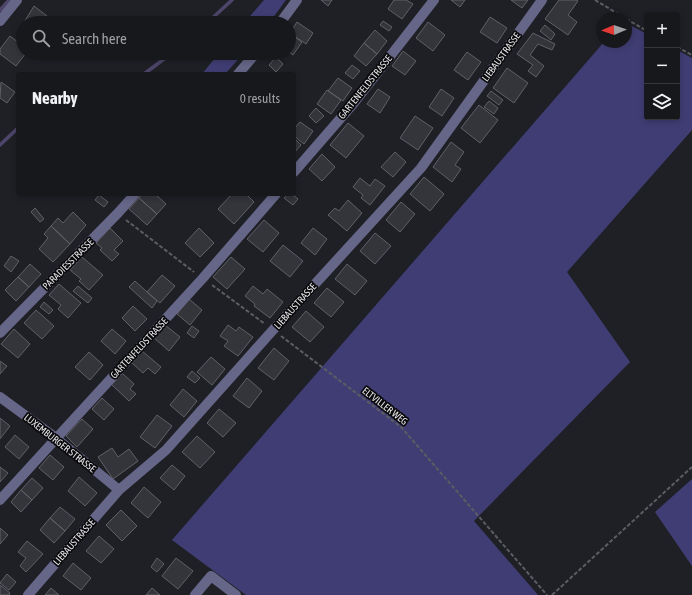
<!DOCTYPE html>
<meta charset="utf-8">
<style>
:root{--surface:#17181c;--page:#242529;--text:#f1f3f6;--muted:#9ea0a3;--line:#36373b}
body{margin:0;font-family:"Asap Condensed",sans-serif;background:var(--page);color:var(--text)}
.controls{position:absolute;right:12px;top:12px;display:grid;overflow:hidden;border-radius:4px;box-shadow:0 2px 6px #0003}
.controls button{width:36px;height:36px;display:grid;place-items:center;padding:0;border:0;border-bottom:1px solid var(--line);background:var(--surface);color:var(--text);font:20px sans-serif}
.compass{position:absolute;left:596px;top:12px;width:36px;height:36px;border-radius:50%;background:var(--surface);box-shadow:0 2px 6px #0003;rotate:268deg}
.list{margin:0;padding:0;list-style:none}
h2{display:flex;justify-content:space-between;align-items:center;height:52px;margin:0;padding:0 16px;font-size:17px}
h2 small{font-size:13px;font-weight:400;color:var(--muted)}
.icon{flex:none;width:22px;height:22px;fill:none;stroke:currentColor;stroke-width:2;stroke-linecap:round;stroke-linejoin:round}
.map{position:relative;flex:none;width:692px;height:595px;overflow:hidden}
.search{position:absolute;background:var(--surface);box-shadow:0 2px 6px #0003;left:16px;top:16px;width:280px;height:44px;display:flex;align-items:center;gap:10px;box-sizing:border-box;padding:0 14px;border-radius:22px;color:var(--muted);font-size:15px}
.panel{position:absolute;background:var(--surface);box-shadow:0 2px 6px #0003;left:16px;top:72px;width:280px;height:124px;border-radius:4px}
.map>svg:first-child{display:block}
.green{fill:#403d74}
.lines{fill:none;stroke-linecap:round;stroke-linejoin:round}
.stream{stroke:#4e456a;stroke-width:3.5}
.building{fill:#34343b;stroke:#606067}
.path{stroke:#5c5d62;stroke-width:2;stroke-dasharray:4 2;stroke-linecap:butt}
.street{stroke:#668;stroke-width:10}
.labels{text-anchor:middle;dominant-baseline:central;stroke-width:3.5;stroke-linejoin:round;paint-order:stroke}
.street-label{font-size:10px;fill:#e6e6ea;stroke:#0a0a0c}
</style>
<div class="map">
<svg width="692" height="595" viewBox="0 0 692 595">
<rect width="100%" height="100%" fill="#1f2026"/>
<path class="green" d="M264,0H286L269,23H244Z
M626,23L647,34V117H677V50L692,58V130L567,272L630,362L474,521L538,595H246L172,540L604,42H626Z
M219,53H244L225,74H202Z
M692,479V566L655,512Z"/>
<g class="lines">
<path class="stream" d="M0,10L9,0
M207,23L232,0
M144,74L172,53
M0,145L18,128"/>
</g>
<path class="building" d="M321,0H332L328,6Z
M394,0H406L413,4L402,19L388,9Z
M451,0H465L460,7Z
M511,0H528L522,8Z
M559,0H576L578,1L568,15L577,22L568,35L545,19Z
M34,6L47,16L42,23L23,24Z
M490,17L507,28L497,43L480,32Z
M383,21L392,27L389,31L380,25Z
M297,22L313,33L306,44L290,33Z
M428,22L445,35L433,51L416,38Z
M545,25L555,34L551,40L540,31Z
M375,30L387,41L377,54L364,43Z
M289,33L302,42L293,55L289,52Z
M533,33L555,44L552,50L538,44L530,55L544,66L536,77L528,71L533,65L517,54Z
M10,36L23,46V53H26L16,66L0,54V49Z
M364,43L377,54L366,66L354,56Z
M403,51L416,61L405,75L392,66Z
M467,52L481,62L468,80L454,70Z
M276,57L283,64L276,72L269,65Z
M352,65L360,71L353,79L345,73Z
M507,68L528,83L514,103L493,88Z
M338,78L352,88L343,101L328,91Z
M1,82L15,92L7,103L0,98Z
M378,89L390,97L380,113L367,104Z
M441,89L454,98L442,116L429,107Z
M327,90L341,100L331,114L317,104Z
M491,91L503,100L499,105L487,96Z
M489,101L498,108L494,114L484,107Z
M479,105L498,120L480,143L461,128Z
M316,108L324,116L316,123L309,116Z
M415,116L433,128L418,150L400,138Z
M300,122L313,131L304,144L294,136V129Z
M348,123L364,136L346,158L330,145Z
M294,138L301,145L294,153Z
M451,142L464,152L455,165L461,169L452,182L433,167Z
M395,152L406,162L393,177L381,167Z
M322,154L335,167L322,181L309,169Z
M424,177L444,194L430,211L410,194Z
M360,178L370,186L375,179L385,186L370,205L361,198L363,195L353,187Z
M142,194H155L166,204L157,214L139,198Z
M232,194H246L254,202L234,224L218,209Z
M288,194H292L298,199L293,205L284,198Z
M99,195L108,202L104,207L95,200Z
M139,198L157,214L147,225L129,209Z
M348,200L362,213L347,231L328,215L335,208L339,211Z
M401,202L415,214L400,232L386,220Z
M35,208L44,219L40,222L31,212Z
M73,212L86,225L70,244L51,226L58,218L63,223Z
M264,220L279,233L263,252L247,239Z
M51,226L70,244L53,262L39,249L48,238L44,234Z
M110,228L123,241L114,250L119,254L112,261L100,250L102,248L96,243Z
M199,228L214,243L200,257L185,243Z
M313,228L327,239L315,255L301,243Z
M375,233L391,246L375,264L360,251Z
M283,245L303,261L290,277L270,261Z
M11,256L19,261L11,272L4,266Z
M82,257L103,275L89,290L79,281L81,279L70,270Z
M231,257L245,269L227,289L213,277Z
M30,264L41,274L29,287L18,277Z
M347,264L367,281L355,295L335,279Z
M162,275L175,286L160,303L147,292Z
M18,277L29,287L16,301L5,290Z
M135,281L157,301L152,308L129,287Z
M59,284L81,303L68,318L58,309L61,305L49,295Z
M78,286L92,298L88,303L73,291Z
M253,286L263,294L267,289L283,302L270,318L254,306L255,304L245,296Z
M327,288L344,302L331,317L314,303Z
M189,299L202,310L190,325L177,314Z
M44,302L53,310L49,314L40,307Z
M133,306L147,319L135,331L122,318Z
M36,310L54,326L42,339L24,323Z
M306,311L324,327L310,342L292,327Z
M165,325L180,337L169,351L154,338Z
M228,325L236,331L239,327L253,337L238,356L224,346L228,341L220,336Z
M192,326L199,331L194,338L187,333Z
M14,329L30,344L18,358L1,344Z
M112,329L126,341L115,354L101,341Z
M274,348L289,361L274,380L258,368Z
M142,351L161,367L155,374L148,368L143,373L132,363Z
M89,352L103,365L90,380L75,367Z
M211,357L225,369L212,385L197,372Z
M0,361L7,366L0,374Z
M192,371L200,378L195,383L187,377Z
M122,373L134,384L130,389L136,394L129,401L111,384Z
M247,378L262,391L249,408L233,396Z
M183,389L197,401L184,417L170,405Z
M102,398L114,409L104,420L92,409Z
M219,409L236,423L223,437L207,423Z
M157,415L172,426L155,448L140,437Z
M0,418L10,426L0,439Z
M82,419L93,429L77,447L66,436Z
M15,435L29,447L19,459L5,447Z
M197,436L215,452L200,468L182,452Z
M112,448L118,457L129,449L138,461L113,479L98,457Z
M50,455L64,467L53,480L39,468Z
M172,465L185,476L174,490L160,478Z
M0,467L8,473L0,482Z
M79,477L97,493L85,506L68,491Z
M32,478L43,488L32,500L21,490Z
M144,487L161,502L148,518L131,503Z
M21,490L32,500L21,512L11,502Z
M60,507L75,519L65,531L50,518Z
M121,510L137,526L122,541L106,525Z
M50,518L65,531L54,543L40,530Z
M0,528L8,535L0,544Z
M99,536L114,549L101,563L86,551Z
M27,541L43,554L26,572L20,566L26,558L18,552Z
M157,558L164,564L157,572L151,567Z
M176,558L193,571L178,589L162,576Z
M73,563L91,578L81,590L63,576Z
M7,574L16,582L9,590L0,583Z
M0,585L10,593L9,595H0Z
M51,588L59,595H45Z
M152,588L160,595H146Z"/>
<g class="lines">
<path class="path" d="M595,0L625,18
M626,19L647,31
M677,47L692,55
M126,220L194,272
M212,285L265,324
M281,336L401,427L547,595
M552,595L692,467"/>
<path class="street" d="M0,21L17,0
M280,23L297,0
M238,74L256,53
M294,172L353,104L434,0
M0,333L118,213L135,194
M0,397L56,438L119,490
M0,500L203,278L276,194
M28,595L119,490L166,450L273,330L421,168L542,0
M195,595L211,576L236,595"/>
</g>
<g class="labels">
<g class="street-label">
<text transform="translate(501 57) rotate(-54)">LIEBAUSTRASSE</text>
<text transform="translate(365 87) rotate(-51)">GARTENFELDSTRASSE</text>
<text transform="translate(68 264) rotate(-45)">PARADIESSTRASSE</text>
<text transform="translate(295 306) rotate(-48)">LIEBAUSTRASSE</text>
<text transform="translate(139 348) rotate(-47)">GARTENFELDSTRASSE</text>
<text transform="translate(385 406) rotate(38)">ELTVILLER WEG</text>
<text transform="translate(60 443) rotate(38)">LUXEMBURGER STRASSE</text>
<text transform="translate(74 542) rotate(-49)">LIEBAUSTRASSE</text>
</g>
</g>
</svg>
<div class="controls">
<button>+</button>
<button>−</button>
<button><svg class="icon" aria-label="layers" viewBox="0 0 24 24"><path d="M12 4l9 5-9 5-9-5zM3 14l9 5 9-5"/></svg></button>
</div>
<svg class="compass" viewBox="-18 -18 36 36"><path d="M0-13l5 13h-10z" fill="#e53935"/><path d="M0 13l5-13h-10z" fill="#9ea0a3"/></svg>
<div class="search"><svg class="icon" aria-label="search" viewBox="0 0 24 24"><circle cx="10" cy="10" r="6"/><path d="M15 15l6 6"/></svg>Search here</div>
<section class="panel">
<h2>Nearby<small>0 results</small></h2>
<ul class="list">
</ul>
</section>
</div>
